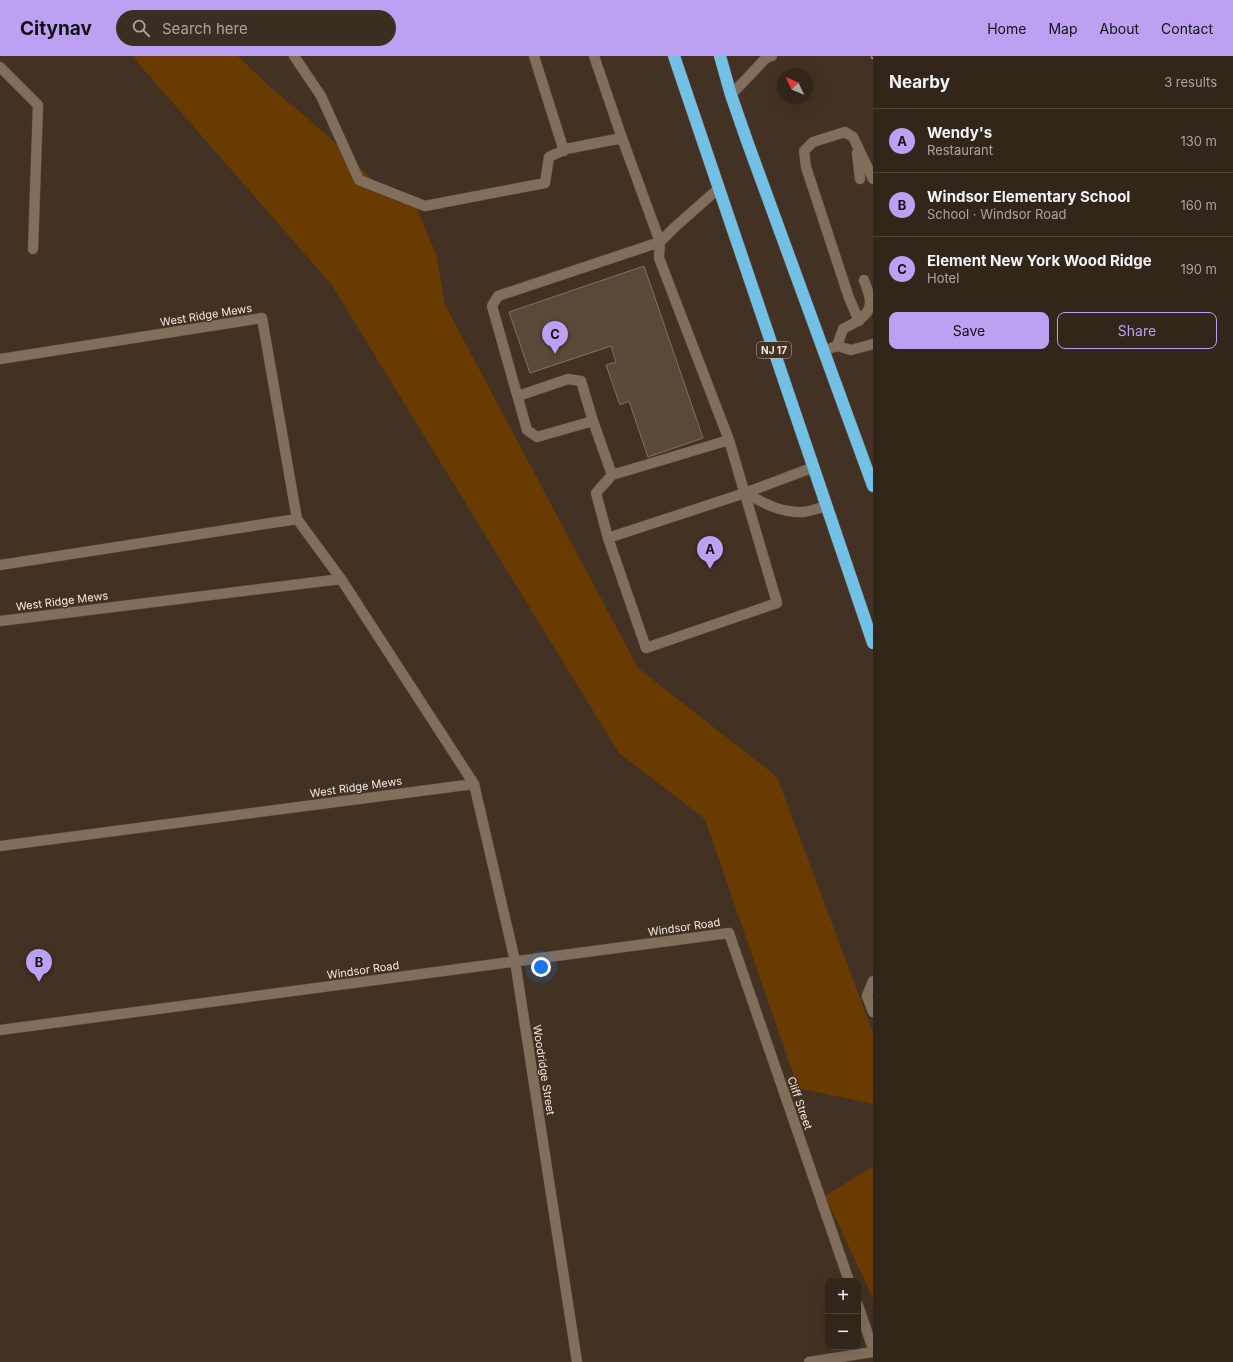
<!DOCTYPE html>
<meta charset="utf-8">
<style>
:root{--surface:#32261a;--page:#3a2e23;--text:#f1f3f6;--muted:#a8a5a2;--line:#4d4339;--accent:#bca0f2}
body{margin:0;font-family:Inter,sans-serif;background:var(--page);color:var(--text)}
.controls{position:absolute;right:12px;bottom:12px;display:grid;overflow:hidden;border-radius:8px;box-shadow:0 4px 16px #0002}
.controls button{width:36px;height:36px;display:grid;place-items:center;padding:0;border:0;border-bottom:1px solid var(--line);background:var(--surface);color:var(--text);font:20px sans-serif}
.compass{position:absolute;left:777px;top:12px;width:36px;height:36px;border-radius:50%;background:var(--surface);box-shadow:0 4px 16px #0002;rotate:314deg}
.you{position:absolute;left:541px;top:911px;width:14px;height:14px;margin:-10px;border:3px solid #fff;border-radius:50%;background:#1a73e8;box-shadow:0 0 0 6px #1a73e833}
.badge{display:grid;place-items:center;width:26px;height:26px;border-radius:50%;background:var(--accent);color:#111;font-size:13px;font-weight:700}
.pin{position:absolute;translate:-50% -33px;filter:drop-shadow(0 1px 2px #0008)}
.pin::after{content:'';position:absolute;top:21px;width:14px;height:12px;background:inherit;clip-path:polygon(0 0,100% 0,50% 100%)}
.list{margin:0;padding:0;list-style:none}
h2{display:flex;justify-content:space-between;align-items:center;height:52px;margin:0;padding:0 16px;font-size:17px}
h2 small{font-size:13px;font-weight:400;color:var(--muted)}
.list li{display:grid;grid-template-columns:26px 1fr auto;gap:12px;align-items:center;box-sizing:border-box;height:64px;padding:0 16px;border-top:1px solid var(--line)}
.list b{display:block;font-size:15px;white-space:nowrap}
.list p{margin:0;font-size:13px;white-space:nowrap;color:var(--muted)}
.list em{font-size:13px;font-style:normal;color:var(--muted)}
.actions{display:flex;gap:8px;padding:12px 16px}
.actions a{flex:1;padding:9px 0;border:1px solid var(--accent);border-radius:8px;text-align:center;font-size:14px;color:var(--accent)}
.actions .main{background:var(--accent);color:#111}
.icon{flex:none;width:22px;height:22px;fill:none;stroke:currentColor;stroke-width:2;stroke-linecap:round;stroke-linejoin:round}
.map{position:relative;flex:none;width:873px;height:1306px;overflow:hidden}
header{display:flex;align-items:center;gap:24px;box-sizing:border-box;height:56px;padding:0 20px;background:var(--accent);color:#111}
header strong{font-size:19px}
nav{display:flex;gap:22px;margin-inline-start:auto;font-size:14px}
.search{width:280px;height:36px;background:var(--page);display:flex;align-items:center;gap:10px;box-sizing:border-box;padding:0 14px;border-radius:22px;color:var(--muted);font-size:15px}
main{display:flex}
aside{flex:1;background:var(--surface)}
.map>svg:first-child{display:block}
.green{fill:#693b01}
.building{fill:#5a4939;stroke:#836f5e}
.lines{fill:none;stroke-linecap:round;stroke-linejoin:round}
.lane-casing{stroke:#5d4f42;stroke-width:11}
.street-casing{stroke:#5d4f42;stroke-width:11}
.highway-casing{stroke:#5d4f42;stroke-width:13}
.lane{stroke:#816e5d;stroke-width:10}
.street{stroke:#816e5d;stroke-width:10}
.highway{stroke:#72c0e5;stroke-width:12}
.rail-casing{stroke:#a89a8f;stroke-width:4.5}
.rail{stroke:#433223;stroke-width:3;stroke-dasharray:9;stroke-linecap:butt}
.labels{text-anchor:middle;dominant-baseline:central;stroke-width:3;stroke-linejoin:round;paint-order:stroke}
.shield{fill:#433223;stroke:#beb1a6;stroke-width:1}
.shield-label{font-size:10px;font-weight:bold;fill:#f2e7de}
.street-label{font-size:11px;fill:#f2e7de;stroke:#433223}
</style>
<header>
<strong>Citynav</strong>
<div class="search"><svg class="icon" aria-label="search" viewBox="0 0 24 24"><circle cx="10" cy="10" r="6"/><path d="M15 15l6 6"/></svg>Search here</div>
<nav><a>Home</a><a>Map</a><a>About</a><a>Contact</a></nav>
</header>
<main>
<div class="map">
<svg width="873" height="1306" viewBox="0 0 873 1306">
<rect width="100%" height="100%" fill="#433223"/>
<path class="green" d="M132,0H238L268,29L327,79L388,140L413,143L436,198L445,249L638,612L777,721L873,977V1048L798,1032L705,763L619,697L331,228Z
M873,1110V1242L825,1140Z"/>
<path class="building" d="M644,210L703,382L648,401L629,345L620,349L606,309L616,306L611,290L530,317L509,256Z"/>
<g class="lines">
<g class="lane-casing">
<path id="lane" d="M294,0L321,40L359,124L425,150L545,127L549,101L566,93L622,82L594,0
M534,0L564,95
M0,11L38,49L33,193
M731,39L766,2L772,0
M622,82L660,186L498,240L492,250L527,374L537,381L593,365L612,419L729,384
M857,97L860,123
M719,132L675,171L660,186L659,202L729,384L777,547L646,592L608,482L745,437L814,411
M859,265L849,242L806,111L804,95L813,86L845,76L853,81L873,123
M837,290L843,273C854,267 871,260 870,245C870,239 866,230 864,224
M831,292L837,290L851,294L873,288
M0,303L262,262L297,463L341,523L474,728L0,790
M518,340L568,323L581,325L593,365
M745,437C764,447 780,457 803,456C811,455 819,452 827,450
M608,482L596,437L612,419
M0,509L297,463
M0,565L341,523
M873,925L867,940L873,956"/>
</g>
<g class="street-casing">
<path id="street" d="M474,728L515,905L577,1306
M0,974L729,877L849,1225
M858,1249L873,1293
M809,1306L873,1296"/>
</g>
<g class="highway-casing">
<path id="highway" d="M674,0L873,587
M720,0L731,39L747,85L873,430"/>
</g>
<use href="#lane" class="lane"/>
<use href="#street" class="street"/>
<use href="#highway" class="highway"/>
<g class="rail-casing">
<path id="rail" d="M873,0V1"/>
</g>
<use href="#rail" class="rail"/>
</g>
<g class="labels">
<rect class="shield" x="757" y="286" width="34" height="16" rx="3"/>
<g class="shield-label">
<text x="774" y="294">NJ 17</text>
</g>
<g class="street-label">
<text transform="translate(206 259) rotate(-9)">West Ridge Mews</text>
<text transform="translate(62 545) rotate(-7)">West Ridge Mews</text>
<text transform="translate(356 731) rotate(-8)">West Ridge Mews</text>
<text transform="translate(684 871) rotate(-8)">Windsor Road</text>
<text transform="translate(363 914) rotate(-8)">Windsor Road</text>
<text transform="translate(544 1014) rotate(81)">Woodridge Street</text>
<text transform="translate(800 1047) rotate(71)">Cliff Street</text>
</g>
</g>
</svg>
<div class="controls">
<button>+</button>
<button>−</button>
</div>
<svg class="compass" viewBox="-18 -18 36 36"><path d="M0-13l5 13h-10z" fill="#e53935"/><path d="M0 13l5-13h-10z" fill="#a8a5a2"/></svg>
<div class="you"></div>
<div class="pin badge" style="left:710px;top:513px">A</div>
<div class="pin badge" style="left:39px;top:926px">B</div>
<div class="pin badge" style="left:555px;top:298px">C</div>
</div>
<aside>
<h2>Nearby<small>3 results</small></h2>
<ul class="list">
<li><span class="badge">A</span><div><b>Wendy's</b><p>Restaurant</p></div><em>130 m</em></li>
<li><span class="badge">B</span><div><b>Windsor Elementary School</b><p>School · Windsor Road</p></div><em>160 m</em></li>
<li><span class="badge">C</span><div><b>Element New York Wood Ridge</b><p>Hotel</p></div><em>190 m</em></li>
</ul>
<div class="actions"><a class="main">Save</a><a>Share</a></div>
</aside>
</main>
